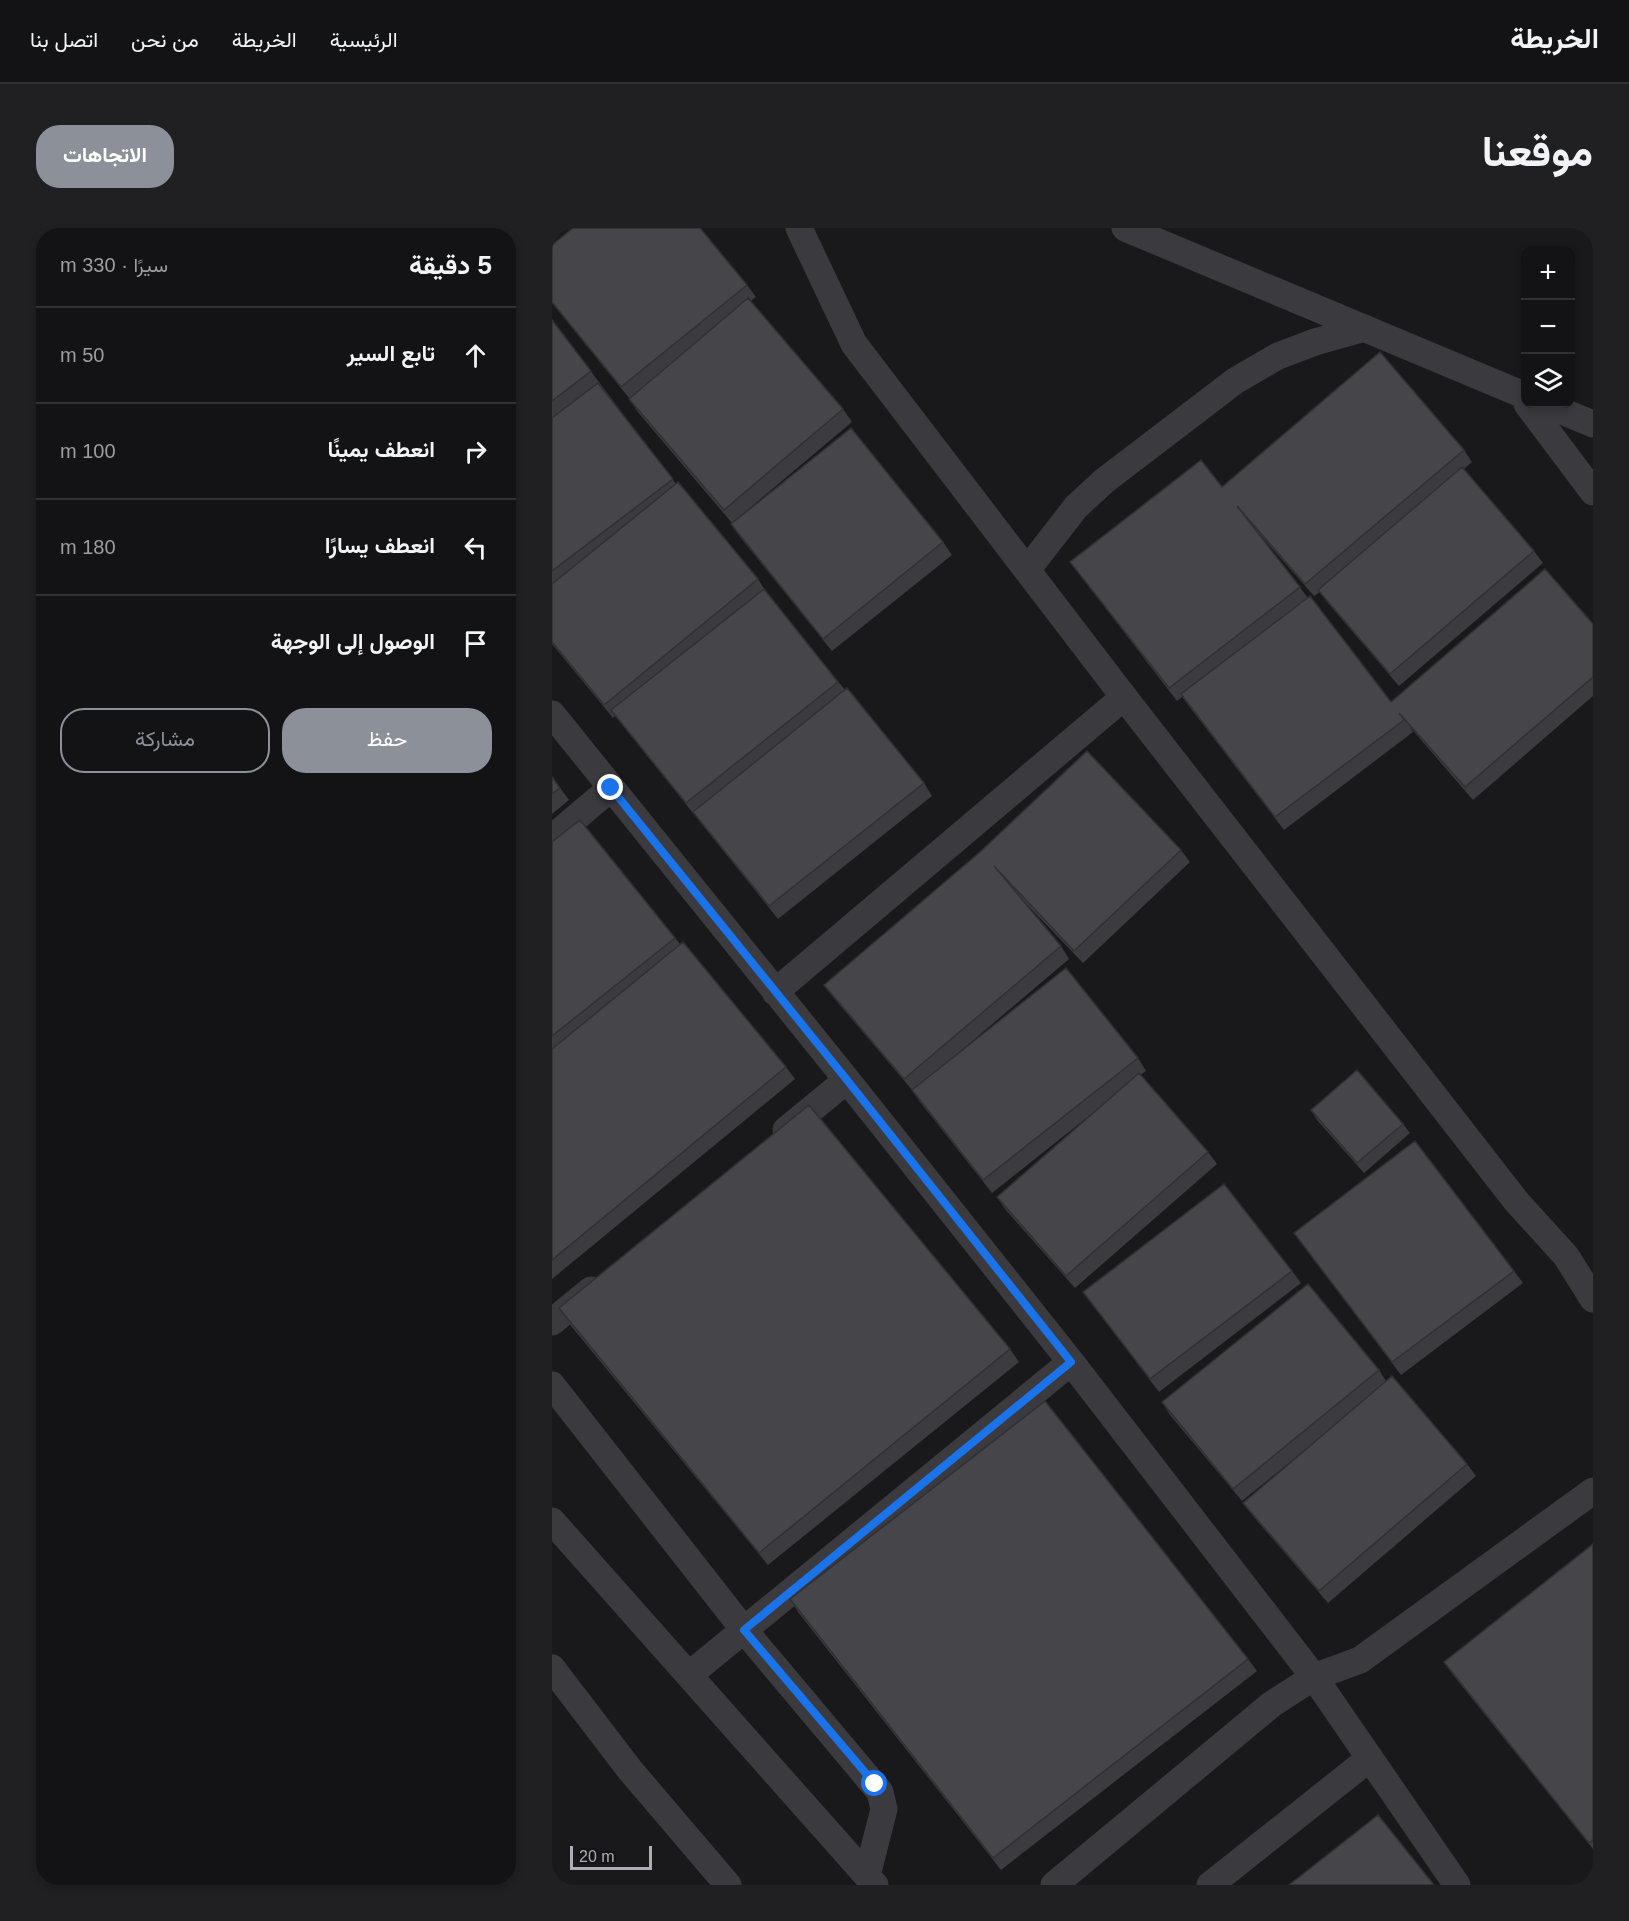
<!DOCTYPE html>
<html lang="ar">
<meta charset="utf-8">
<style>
:root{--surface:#131214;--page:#202022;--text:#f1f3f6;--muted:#9d9ea0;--line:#323234;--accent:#8c9099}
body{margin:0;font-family:Helvetica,Vazirmatn,sans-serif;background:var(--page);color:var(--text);direction:rtl}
.controls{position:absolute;right:18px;top:18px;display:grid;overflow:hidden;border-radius:12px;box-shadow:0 3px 9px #0003}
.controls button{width:54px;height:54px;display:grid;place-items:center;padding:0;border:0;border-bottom:2px solid var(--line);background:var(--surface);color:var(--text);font:30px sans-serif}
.scale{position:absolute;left:18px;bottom:15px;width:82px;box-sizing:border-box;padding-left:6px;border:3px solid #acaeb8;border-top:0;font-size:16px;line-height:21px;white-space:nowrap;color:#acaeb8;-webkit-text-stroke:4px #141315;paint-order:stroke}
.stop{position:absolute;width:18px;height:18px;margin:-14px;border:4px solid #1a73e8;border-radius:50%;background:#fff}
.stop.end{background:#1a73e8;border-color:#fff;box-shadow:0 2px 6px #0008}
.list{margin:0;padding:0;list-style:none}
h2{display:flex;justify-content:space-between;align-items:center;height:78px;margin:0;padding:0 24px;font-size:26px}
h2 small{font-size:20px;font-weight:400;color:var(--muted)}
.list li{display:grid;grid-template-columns:39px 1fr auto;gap:18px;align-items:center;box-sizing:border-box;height:96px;padding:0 24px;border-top:2px solid var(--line)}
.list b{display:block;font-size:22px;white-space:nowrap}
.list em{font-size:20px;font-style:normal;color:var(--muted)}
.actions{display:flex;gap:12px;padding:18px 24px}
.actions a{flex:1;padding:14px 0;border:2px solid var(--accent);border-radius:24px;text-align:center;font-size:21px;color:var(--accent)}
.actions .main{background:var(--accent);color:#fff}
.icon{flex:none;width:33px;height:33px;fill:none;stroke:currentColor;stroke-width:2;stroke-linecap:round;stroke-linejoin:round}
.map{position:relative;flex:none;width:1041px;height:1657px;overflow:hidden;direction:ltr;border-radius:24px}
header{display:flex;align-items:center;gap:36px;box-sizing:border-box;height:84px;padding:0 30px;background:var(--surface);border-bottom:2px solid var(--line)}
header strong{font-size:28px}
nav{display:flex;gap:33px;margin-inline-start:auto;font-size:21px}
.intro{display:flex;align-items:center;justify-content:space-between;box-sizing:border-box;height:144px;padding:0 36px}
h1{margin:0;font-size:42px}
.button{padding:15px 27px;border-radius:24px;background:var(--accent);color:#fff;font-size:21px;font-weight:700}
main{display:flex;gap:36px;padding:0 36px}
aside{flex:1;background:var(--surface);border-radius:24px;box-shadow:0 3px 9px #0003}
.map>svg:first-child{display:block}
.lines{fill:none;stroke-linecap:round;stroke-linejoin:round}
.street{stroke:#3a3a3f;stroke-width:27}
.wall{fill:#3c3c40}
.building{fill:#46464a;stroke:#313134;stroke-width:1.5}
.route{stroke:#1a73e8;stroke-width:8}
</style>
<header>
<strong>الخريطة</strong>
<nav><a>الرئيسية</a><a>الخريطة</a><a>من نحن</a><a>اتصل بنا</a></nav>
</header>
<div class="intro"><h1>موقعنا</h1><a class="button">الاتجاهات</a></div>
<main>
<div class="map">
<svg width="1041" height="1657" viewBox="0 0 1041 1657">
<rect width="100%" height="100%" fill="#19181a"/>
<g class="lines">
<path class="street" d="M247,0L302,116L572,469L964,973L1014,1028L1041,1071
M573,0L974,168
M975,176L1041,264
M993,176L1041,196
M475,342L524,279L552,253L683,153L726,128L763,114L813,100
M0,486L295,852L519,1134L762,1449L905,1657
M0,610L59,560
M223,764L572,469
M234,902L295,852
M0,1094L39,1062
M0,1157L192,1402L328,1564L332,1581L315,1648
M0,1293L323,1657
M0,1440L78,1542L176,1657
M137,1447L519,1134
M502,1657L720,1476L762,1449L808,1432L1041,1263
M658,1657L818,1530"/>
</g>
<path class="wall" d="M0,17L195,57L204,69L199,73L291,181L300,194L180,295L85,183L77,170L0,75Z
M0,92L124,256L206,351L214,364L293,462L372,555L380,568L226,691L63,488L61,490L0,416Z
M912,222L920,234L912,241L982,323L991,335L847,458L775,374L768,364L762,368L703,301L756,370L839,474L1041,396V468L921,572L858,499L861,504L732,602L630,469L625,473L518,334Z
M179,296L391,314L400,327L280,423L188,309Z
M0,549L17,572L0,586Z
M0,614L123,710L128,716L234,839L243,851L0,1051Z
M629,622L638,634L531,735L465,666L509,718L517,731L398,832L586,830L594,843L588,847L656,924L665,936L523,1060L453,981L445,969L542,884L440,965L368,874L360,862L281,769L272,757L428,624Z
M759,882L851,896L858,905L812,945L765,892Z
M742,1005L962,1043L971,1055L849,1147Z
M740,1043L749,1055L607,1164L531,1064Z
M7,1080L458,1121L467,1134L216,1337L15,1093Z
M827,1142L834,1153L915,1236L924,1248L776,1375L700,1287L691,1275L754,1221L690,1273L618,1187L610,1174Z
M1041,1316V1621L901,1447L892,1434Z
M238,1371L696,1431L705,1443L449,1642L246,1384Z"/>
<path class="building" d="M21,0H148L195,57L69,159L0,74V17Z
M196,70L291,181L172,282L77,171Z
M0,92L39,143L0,173Z
M828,124L912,222L753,356L685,278L748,359L617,460L518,334L649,232L670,259Z
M46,155L121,251L0,343V190Z
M299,200L391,314L271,411L179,296Z
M910,239L982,323L838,446L766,362Z
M126,254L206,351L52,477L0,414V356Z
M993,341L1041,396V449L913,559L847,485L852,492L723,589L629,466L758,368L839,474Z
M212,361L286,454L134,575L59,482Z
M295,460L372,555L217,678L141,584Z
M535,523L629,622L522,723L442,638L509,718L352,851L272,757L428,624Z
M0,549L8,560L0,566Z
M28,592L123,710L0,808V614Z
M131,714L234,839L0,1032V821Z
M514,740L586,830L431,952L360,862Z
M805,842L851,896L805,935L759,882Z
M587,845L656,924L514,1048L445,969Z
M257,877L458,1121L207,1325L7,1080Z
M863,913L962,1043L840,1134L742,1005Z
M672,956L740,1043L598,1151L531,1064Z
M756,1056L827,1142L681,1261L610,1174Z
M840,1148L915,1236L767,1363L691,1275Z
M493,1173L696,1431L441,1630L238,1371Z
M1041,1316V1612L1037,1615L892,1434Z
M826,1587L882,1657H737Z"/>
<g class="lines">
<path class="route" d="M59,560L295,852L519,1134L192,1402L323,1556"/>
</g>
</svg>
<div class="controls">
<button>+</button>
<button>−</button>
<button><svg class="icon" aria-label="layers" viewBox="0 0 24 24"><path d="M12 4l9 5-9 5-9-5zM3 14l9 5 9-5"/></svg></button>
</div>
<div class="scale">20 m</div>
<div class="stop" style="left:323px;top:1556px"></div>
<div class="stop end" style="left:59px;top:560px"></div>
</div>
<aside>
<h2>5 دقيقة<small>سيرًا · 330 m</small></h2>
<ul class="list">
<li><svg class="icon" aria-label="ahead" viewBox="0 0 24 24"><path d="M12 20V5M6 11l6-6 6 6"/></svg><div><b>تابع السير</b></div><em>50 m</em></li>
<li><svg class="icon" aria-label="right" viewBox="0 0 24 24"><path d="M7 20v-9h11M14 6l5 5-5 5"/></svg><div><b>انعطف يمينًا</b></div><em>100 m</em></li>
<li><svg class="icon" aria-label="left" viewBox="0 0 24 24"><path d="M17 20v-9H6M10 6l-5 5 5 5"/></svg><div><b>انعطف يسارًا</b></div><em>180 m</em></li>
<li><svg class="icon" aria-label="arrive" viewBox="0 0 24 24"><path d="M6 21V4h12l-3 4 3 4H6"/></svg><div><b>الوصول إلى الوجهة</b></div></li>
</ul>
<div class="actions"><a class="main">حفظ</a><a>مشاركة</a></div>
</aside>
</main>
